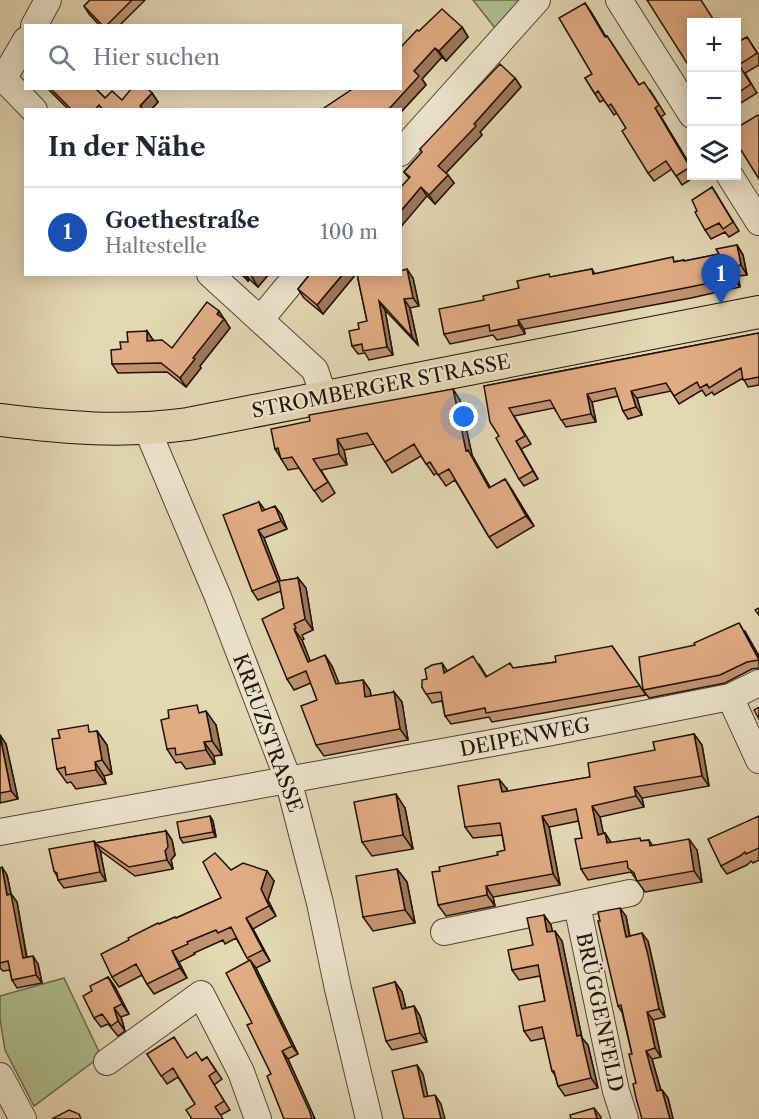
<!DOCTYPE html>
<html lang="de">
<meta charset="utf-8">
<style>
:root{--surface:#fff;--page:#f2f2f3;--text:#1f2937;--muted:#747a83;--line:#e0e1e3;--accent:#db2777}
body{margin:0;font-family:"Libre Caslon Text",serif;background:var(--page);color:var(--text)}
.controls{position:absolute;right:18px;top:18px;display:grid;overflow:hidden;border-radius:0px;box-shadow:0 3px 15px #0003}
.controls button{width:54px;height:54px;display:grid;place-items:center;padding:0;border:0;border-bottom:2px solid var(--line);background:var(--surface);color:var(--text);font:30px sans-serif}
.you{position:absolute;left:464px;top:417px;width:21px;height:21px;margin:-15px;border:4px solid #fff;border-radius:50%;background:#1a73e8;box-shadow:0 0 0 9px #1a73e833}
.badge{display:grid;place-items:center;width:39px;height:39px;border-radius:50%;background:var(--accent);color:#fff;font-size:20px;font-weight:700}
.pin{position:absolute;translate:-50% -50px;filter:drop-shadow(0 2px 3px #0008)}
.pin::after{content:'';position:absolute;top:32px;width:21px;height:18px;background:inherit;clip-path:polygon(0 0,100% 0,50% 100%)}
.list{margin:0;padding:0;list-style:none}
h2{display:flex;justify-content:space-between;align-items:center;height:78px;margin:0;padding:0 24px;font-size:26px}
h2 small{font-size:20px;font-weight:400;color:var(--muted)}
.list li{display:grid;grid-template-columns:39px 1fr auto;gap:18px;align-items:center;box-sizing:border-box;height:90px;padding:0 24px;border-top:2px solid var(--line)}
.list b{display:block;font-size:22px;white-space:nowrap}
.list p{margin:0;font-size:20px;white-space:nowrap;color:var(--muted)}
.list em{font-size:20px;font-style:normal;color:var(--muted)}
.icon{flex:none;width:33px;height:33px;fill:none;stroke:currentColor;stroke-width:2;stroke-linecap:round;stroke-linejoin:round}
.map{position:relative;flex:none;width:759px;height:1119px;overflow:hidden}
.search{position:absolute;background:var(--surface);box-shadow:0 3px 15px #0003;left:24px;top:24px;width:378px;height:66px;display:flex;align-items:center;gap:15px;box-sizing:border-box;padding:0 21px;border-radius:0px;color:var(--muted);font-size:22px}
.panel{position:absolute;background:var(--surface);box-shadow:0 3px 15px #0003;left:24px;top:108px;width:378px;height:168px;border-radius:0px}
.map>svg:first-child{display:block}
.green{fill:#afbf90;stroke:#686a4b;stroke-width:1.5}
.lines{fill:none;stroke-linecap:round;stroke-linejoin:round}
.minor-casing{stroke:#514532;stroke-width:28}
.major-casing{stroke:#201406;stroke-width:34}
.minor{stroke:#ede5ce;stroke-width:26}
.major{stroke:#e3d7b4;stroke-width:32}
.wall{fill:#c29372;stroke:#201406;stroke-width:1.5}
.shaded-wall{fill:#9e785c;stroke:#201406;stroke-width:1.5}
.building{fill:#e1ab84;stroke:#201406;stroke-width:1.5}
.labels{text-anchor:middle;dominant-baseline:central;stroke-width:4.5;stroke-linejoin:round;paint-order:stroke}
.street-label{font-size:20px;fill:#201406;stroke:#ede5ce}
</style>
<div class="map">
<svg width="759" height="1119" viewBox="0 0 759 1119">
<rect width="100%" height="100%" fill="#e3d7b4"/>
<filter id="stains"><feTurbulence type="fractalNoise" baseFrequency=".00333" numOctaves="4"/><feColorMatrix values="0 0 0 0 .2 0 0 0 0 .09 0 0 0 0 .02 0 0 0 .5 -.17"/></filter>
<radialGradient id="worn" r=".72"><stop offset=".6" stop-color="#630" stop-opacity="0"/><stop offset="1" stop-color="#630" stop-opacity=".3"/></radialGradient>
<path class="green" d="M473,0H522L495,28Z
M64,978L101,1056L34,1106L5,1050L0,1019V996Z"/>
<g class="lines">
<g class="minor-casing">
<path id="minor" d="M619,0L692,115
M34,26L48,0
M0,75L34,110
M1,76L9,69L26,40
M400,153L537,0
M730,176L759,222
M210,274L315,370L324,397
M260,320L298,274
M147,429L218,597L288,779L320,903L338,989L369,1119
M730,697L759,760
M0,832L547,733L730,697L759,683
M577,905L616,1091L625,1119
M444,932L630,893
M107,1062L201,994L241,1072L258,1119
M0,1076L23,1119"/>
</g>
<g class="major-casing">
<path id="major" d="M0,420C66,428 121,433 188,424L759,312"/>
</g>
<use href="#minor" class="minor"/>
<use href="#major" class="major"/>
</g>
<path class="wall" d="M90,0H145L119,26H100L89,14L84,6Z
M591,12L606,37L607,36L613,45L639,85L650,90L665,114L661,117L692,168V176H696L682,185L672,169L654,181L648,173L626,128L617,113L614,115L604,100L600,102L585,78L592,74Z
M462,27L468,37L446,61L442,57L422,79L426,85L400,113V110L353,88H400L419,31Z
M747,37L759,55V65L745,73L757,93L736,106V43Z
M515,78L521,87L480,132L482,135L446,173L454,183L435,204L409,178L404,172L422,152L420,149Z
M47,88H95L105,98L122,100L152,93L158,102L151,110H69Z
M712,187L739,231L729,237L725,232L711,239L705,230L697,211Z
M737,245L743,255L747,275L738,276L740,287L691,298L524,329L525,334L497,340L493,335L450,344L444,334L484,300L551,277L592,269L595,274L684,260L685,261L719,254Z
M241,274H269L258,287L249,279L248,281Z
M310,274H356L323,314L304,298L298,289Z
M357,274L413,278L419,306L410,308L418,345L385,310L393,355L369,360L365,353L358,354L352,346L359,329L367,321Z
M226,320L225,321L230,328L200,366L201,368L186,387L167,372L118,373L112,364L121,349L128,342L147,331L153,340L172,348Z
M759,333V385L748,387L743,378L714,395L712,392L706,396L702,390L679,404L671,391L637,398L642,415L628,419L623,411L618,396L592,402L596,422L566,427L554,408L514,416L531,444L521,449L538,479L524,486L519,479L499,436L484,386Z
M460,400L472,455L490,488L505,479L512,490L534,526L497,548L489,537L455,480L446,486L437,473L434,475L421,456L392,473L374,444L344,450L347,465L321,470L335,493L322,502L299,468L288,470L275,449Z
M259,502L265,510L281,514L287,529L264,538L280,581L298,578L306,588L313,630L302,635L304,639L302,640L310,661L332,666L339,684L363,680L370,690L371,696L394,692L402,702L408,740L324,756L316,745L317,700L311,683L294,690L287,679L284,608L281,591L258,600L252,591Z
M745,631L759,656V668L752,669L725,683L649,698L643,690L695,645Z
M612,646L646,695L492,722L489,717L451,724L445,716L442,701L432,703L422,687L427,679L447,671L479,664L487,677L514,668L556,662Z
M202,712L216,725L222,755L214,756L215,764L186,769L181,762L176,763L167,749Z
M97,731L107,745L112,774L104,776L106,784L76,789L71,782L67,783L57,769L93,732Z
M694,734L702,745L709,786L642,798L644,807L600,817L603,834L605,833L611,843L649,840L652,845L697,850L702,882L645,892L631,872L588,880L581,869L582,838L579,821L549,827L560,885L493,897L495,906L446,916L438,905L440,871L498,855L505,850L502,835L473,838L465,827L507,789V792L590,777Z
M0,735L6,744L18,799L0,803Z
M405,808L413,849L372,856L362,842Z
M210,816L213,821L216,837L183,843L180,838Z
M759,816V860L753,863L751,861L747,865L727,874L721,866Z
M166,831L172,840L175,855L171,860L173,869L135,876L102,852L100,850L106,881L64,888L58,880L57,876L54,871L94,841L96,843Z
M0,868L7,875L11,894L17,902L27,957L38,964L42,983L17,988L12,980L10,970L3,971L0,968Z
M397,869L407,882L415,923L373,931L363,917Z
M231,870L274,881L268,900L276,916L253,929L270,961L256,968L298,1054L288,1059L315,1119H284L271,1074L252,1023L249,961L236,938L225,944L223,940L194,953L195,954L179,962L187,978L154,994L147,984L142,975L119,987L112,977L159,924L176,918L221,898Z
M544,915L551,925L552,931L562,941L582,1038L588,1045L598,1088L565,1096L558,1086L555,1075L552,1071L545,1038L531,1041L524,1031L545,1001L540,976L519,980L512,970L533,945Z
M626,916L630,936L648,941L653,963L665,1017L653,1020L661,1057L652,1059L661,1090H662L668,1098L673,1119H642L632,1054L622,1012L618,1006Z
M108,977L115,987L129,1014L121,1017L125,1031L118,1036L108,1024L101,1027L94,1018L92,991Z
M395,982L402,992L406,1008L414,1006L420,1016L427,1042L392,1050L386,1041Z
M147,1054L188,1058L202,1060L207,1057L222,1079L214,1085L230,1110L221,1115L195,1104L178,1077L167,1084Z"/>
<path class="shaded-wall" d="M585,3L591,12L611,46L605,37Z
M462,27L468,37L446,61L439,51Z
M435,48L442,57L422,79L426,85L400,113V110H388L414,71Z
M515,78L521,87L480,132L482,135L444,175L438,166L474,124Z
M152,93L158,102L151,110H142L140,106Z
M655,108L661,117L692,169L690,167Z
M448,175L454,183L435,204L429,195Z
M421,187L427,196L400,228V212Z
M737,245L743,255L747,275L741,265Z
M732,267L738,276L740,287L734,278Z
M407,269L413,278L419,306L413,298Z
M244,274H246L249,279L248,281Z
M250,274H269L258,287Z
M343,274H356L323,314L317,305Z
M404,299L410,308L418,345L412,337Z
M379,301L385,310L393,355L387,347Z
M219,311L230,328L200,366L201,368L186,387L180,378L193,358Z
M518,320L524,329L525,334L519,325Z
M147,331L153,340L154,350L147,341Z
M453,389L460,400L472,455L497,499L466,451Z
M631,391L637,398L642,415L636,407Z
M587,394L592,402L596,422L591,414Z
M337,439L344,450L347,465L339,454Z
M516,441L521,449L538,479L533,471Z
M505,479L512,490L534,526L526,516Z
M275,506L281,514L287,529L281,521Z
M258,530L264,538L284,590L278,581Z
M298,578L306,588L313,630L305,619Z
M739,623L759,656V658Z
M294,629L302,640L315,673L308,662Z
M325,655L332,666L344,695L336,684Z
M442,663L448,672L444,673Z
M363,680L370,690L373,707L365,697Z
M394,692L402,702L408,740L400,729Z
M206,711L216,725L222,755L212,741Z
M97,731L107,745L112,774L102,760Z
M694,734L702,745L709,786L702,776Z
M0,735L6,744L18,799L11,791Z
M204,742L214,756L215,764L206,750Z
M95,762L104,776L106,784L96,770Z
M499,779L507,789L509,803L502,792Z
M634,787L642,798L644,807L636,796Z
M396,794L405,808L413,849L403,835Z
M592,806L600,817L606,846L598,835Z
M210,816L213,821L216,837L213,832Z
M542,816L549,827L560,885L553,874Z
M166,831L172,840L175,855L171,860L173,869L167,860L165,851Z
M605,833L612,844L607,843Z
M689,839L697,850L702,882L694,871Z
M94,841L100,850L106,881L100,872Z
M2,867L7,875L11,894L17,902L28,966L23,958L7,895Z
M397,869L407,882L415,923L405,910Z
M267,871L274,881L268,900L276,916L269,906L261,889Z
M486,886L493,897L495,906L487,895Z
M620,908L626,916L631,945L626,937Z
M544,915L551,925L555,943L547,932Z
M246,918L253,929L270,961L263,950Z
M555,931L562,941L582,1038L588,1045L598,1088L591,1078L577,1036Z
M642,933L648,941L653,963L665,1017L659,1009Z
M172,951L179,962L187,978L180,968Z
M33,956L38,964L42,983L36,975Z
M250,960L256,968L298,1054L292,1046Z
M108,977L115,987L129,1014L122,1004Z
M395,982L402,992L408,1019L402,1009Z
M414,1006L420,1016L427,1042L420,1033Z
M114,1008L121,1017L125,1031L118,1021Z
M647,1012L653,1020L661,1057L655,1048Z
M282,1051L288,1059L315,1119H312Z
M646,1051L652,1059L663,1099L657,1091Z
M417,1065L423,1074L430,1106L424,1097Z
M662,1090L668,1098L673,1119H670Z
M435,1095L441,1104L445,1119H441Z
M594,1108L601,1117V1119H597Z"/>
<path class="building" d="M90,0H132L106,26H103L84,6Z
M647,0H701L715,22H692V71Z
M585,3L605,37L607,36L639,85L644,82L659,105L655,108L690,167L676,176L666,161L648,173L622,131L626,128L611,104L608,106L598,91L595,94L585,78L592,74L559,18Z
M442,9L462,27L439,51L435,48L414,71L419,76L388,110H321L354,88H400V48L417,30L419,31Z
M747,37L757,53L739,65L751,84L736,94V43Z
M500,64L515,78L474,124L476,126L438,166L448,175L429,195L421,187L400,212V188L410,177L404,172L422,152L420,149Z
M50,88H95L105,98L112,91L122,100L132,88H147L152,93L140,106L144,110H103L99,105L95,110H72Z
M758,115L759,116V179L736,142V128Z
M712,187L733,222L723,229L719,223L705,230L695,212L697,211L692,200Z
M737,245L741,265L732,267L734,278L685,288L518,320L519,325L490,331L489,325L444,334L439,309L484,300L483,296L519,288L517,281L549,274L550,277L592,269L593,274L673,257L674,262L684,260V261L719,254L716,249Z
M407,269L413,298L404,299L412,337L379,301L387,347L363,351L362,344L352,346L349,331L359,329L358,323L367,321L357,274H400V271Z
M310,274H343L317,305L298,289Z
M207,302L219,311L217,314L224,319L193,358L195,359L180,378L161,363L112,364L111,350L121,349L120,342H128L127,332L147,331V341L162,340L172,348Z
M759,333V377L743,380L741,368L709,388L707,384L700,388L697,382L674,396L666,383L631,391L636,407L623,411L615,388L587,394L591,414L561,420L550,400L509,408L525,436L516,441L533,471L519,479L496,438L499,436L490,422L484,386Z
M453,389L466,451L468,450L489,488L505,479L526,516L489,537L449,469L438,475L430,462L426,464L414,444L385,462L367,433L337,439L339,454L313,459L328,482L314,491L292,457L281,459L278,448L275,449L271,429L310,421L309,415Z
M259,502L262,511L275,506L281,521L258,530L278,581L252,591L223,515Z
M298,578L305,619L294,624L296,628L294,629L308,662L325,655L336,684L363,680L365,697L394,692L400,729L316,745L301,706L317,700L306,671L287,679L262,619L284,608L279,581Z
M759,608V615L755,610Z
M739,623L759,660L747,662L720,675L643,690L639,657L695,645L694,643Z
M612,646L640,686L486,713L485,708L445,716L441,692L426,694L422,687V680L427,679L425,669L432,665L442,663L444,673L473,656L486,677L510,663L513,668L556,662L555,656Z
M197,705L199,713L206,711L212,741L204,742L206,750L176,755L175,748L167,749L161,720L169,718L168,710Z
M759,707V719L754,710Z
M88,725L89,732L97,731L102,760L95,762L96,770L66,775L65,767L57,769L52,739L60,738L58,730Z
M694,734L702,776L634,787L636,796L592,806L598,835L605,833L607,843L640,838L641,841L649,840L650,846L689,839L694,871L637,881L634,873L628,868L627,861L581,869L575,839L582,838L576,809L542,816L553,874L486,886L487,895L438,905L432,872L440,871L439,867L498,855L497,852L505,850L500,823L465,827L458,786L499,779L502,792L590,777L588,763L655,750L653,742Z
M0,736L11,791L0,793Z
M396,794L403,835L362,842L354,802Z
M210,816L213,832L180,838L177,822Z
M759,816V848L746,854L745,852L740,856L721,866L708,839Z
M166,831L168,847L165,851L167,860L129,867L95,843Z
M94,841L100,872L58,880L57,873L54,871L49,849Z
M215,853L231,870L243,863L267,871L261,889L269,906L246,918L263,950L247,958L231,927L218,933L216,930L187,942L188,944L172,951L180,968L147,984L136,964L112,977L101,954L129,940L128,938L158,923L159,924L175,917L176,918L221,898L203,862Z
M2,867L7,895L11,894L23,958L33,956L36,975L12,980L8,961L0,963V868Z
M397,869L405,910L363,917L356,876Z
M620,908L626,937L642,933L648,955L659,1009L647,1012L655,1048L646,1051L657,1091L662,1090L670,1119H642L636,1098L633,1084L636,1083L629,1054H632L621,1005L618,1006L598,921H600L598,912Z
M544,915L547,932L555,931L577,1036L581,1035L591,1078L558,1086L554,1071H552L542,1027L524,1031L519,1006L545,1001L538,965L512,970L508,950L533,945L527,918Z
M250,960L292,1046L282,1051L309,1110L312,1119H284L267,1076L271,1074L247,1025L252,1023L226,973Z
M108,977L122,1004L114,1008L118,1021L111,1026L102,1014L94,1018L83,996L92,991L90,986Z
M395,982L402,1009L414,1006L420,1033L386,1041L373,988Z
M174,1037L187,1058L196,1052L202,1061L207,1057L216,1071L209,1076L224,1101L215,1107L223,1119H192L186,1110L195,1104L173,1068L161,1076L147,1054Z
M417,1065L424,1097L435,1095L441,1119H404L392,1071Z
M594,1108L597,1119H571L570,1115Z
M69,1110L79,1114L81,1119H52Z"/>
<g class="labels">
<g class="street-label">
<text transform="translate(381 386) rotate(-11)">STROMBERGER STRASSE</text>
<text transform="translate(268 733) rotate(70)">KREUZSTRASSE</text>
<text transform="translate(525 737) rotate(-11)">DEIPENWEG</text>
<text transform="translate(600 1012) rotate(78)">BRÜGGENFELD</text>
</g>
</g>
<rect width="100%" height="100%" filter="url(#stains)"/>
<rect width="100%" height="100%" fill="url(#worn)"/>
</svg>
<div class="controls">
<button>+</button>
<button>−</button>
<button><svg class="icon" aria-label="layers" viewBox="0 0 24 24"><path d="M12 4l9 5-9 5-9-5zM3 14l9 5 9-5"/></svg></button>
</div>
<div class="you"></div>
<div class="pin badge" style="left:721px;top:304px;background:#1a4fb4">1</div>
<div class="search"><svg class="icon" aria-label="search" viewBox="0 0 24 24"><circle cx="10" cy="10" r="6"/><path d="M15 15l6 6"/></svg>Hier suchen</div>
<section class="panel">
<h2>In der Nähe<small></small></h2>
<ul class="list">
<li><span class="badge" style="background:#1a4fb4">1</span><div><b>Goethestraße</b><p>Haltestelle</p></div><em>100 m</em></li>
</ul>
</section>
</div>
